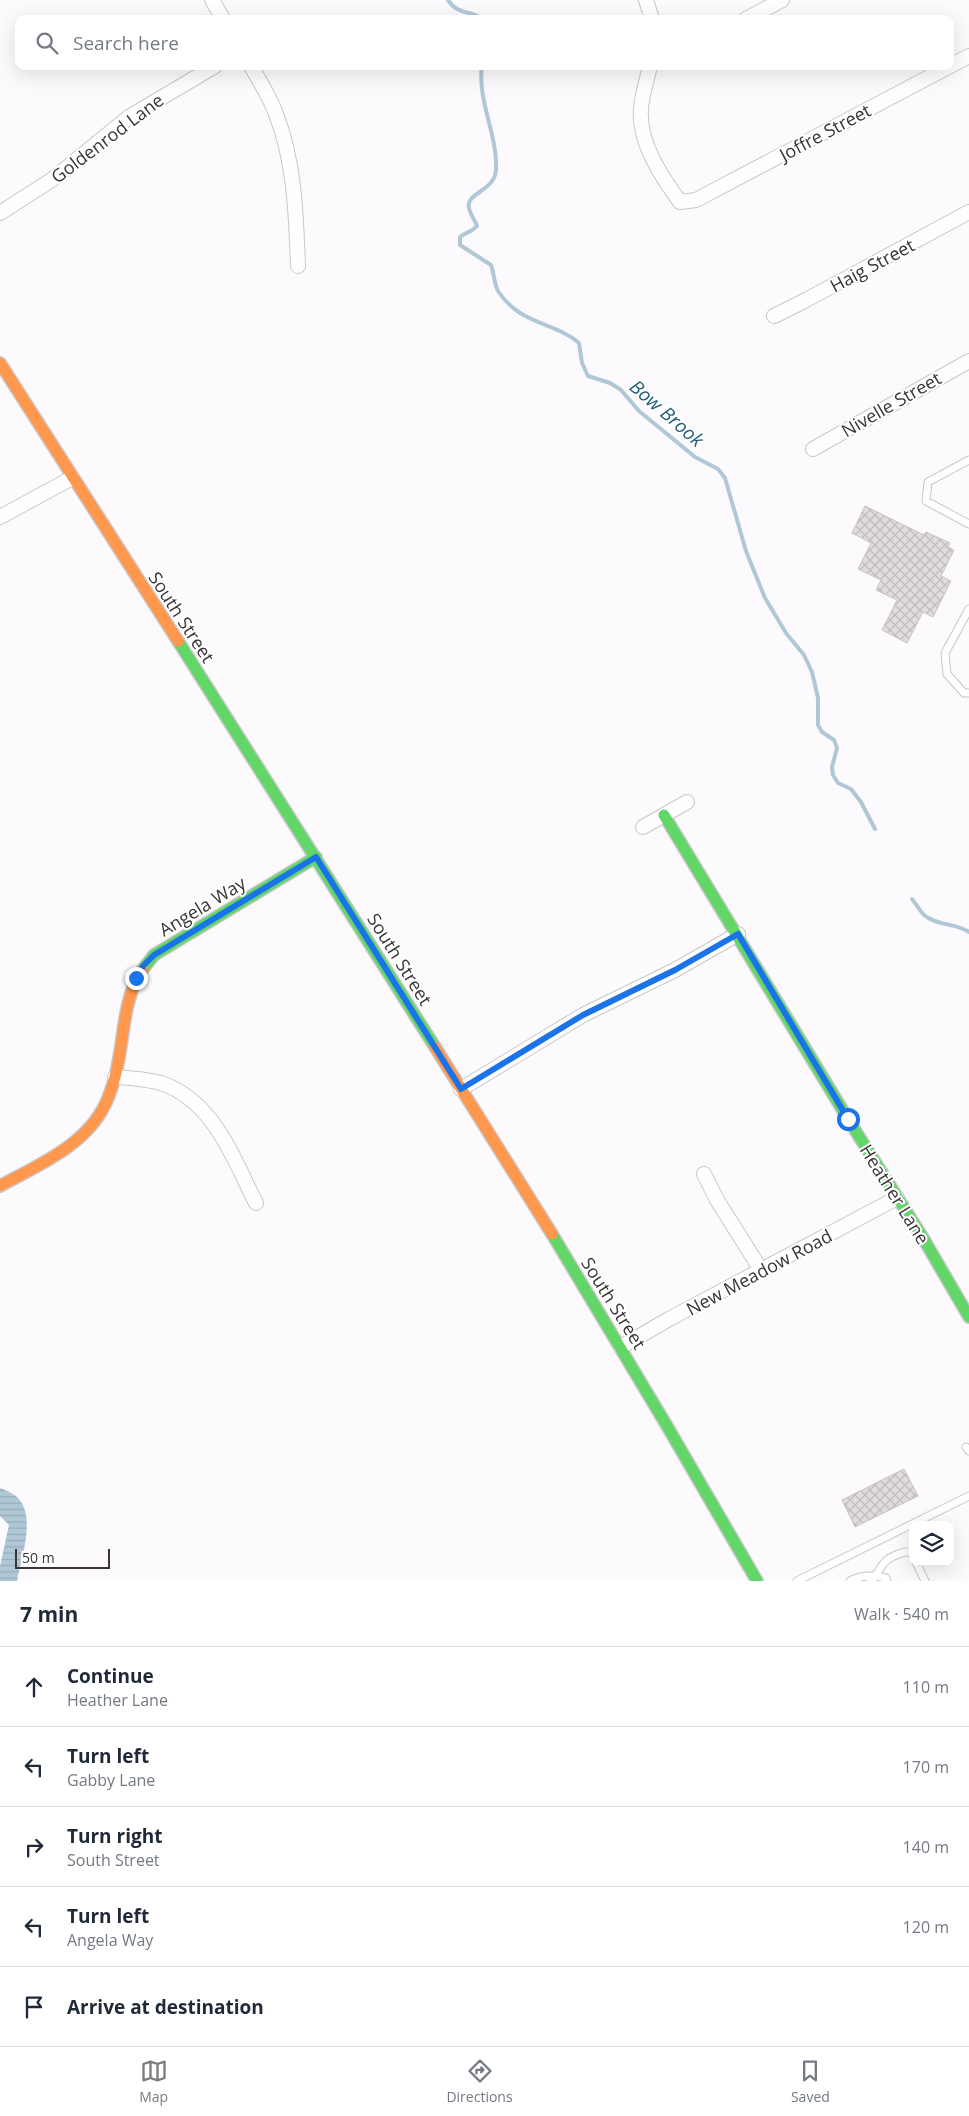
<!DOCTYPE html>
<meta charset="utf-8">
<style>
:root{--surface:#fff;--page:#f2f2f3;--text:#1f2937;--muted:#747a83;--line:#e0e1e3;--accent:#7e797d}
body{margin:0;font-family:"Open Sans",sans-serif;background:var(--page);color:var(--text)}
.controls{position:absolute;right:15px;bottom:15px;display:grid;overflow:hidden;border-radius:10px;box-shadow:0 5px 20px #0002}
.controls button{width:45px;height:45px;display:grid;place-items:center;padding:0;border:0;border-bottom:1px solid var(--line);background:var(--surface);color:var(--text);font:25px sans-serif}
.scale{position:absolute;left:15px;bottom:12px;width:95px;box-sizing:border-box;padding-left:5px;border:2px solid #393438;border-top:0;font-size:14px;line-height:18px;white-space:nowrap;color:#393438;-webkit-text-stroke:4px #fff;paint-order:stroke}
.stop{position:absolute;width:15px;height:15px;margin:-11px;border:4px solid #1a73e8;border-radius:50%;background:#fff}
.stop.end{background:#1a73e8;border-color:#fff;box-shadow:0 1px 5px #0008}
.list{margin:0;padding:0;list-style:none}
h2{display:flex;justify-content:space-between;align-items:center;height:65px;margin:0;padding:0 20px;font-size:21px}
h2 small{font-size:16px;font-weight:400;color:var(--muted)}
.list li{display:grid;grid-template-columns:32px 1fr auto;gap:15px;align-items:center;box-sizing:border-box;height:80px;padding:0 20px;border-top:1px solid var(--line)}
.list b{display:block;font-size:19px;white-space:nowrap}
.list p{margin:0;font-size:16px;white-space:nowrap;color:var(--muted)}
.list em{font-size:16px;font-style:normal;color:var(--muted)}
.icon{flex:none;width:28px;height:28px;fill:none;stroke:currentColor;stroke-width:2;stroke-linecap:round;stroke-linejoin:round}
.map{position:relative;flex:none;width:969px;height:1581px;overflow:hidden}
.search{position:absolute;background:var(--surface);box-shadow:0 5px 20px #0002;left:15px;right:15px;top:15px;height:55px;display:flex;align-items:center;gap:12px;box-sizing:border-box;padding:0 18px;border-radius:10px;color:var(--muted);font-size:19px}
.sheet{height:465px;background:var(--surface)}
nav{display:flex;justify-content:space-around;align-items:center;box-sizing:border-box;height:70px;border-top:1px solid var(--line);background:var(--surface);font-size:14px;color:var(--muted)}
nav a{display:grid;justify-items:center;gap:2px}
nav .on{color:var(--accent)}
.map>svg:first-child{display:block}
.water{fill:url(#water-rules)}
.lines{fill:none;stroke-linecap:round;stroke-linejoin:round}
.stream{stroke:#b0c8d6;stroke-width:4}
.building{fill:url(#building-cross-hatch);stroke:#c6c3c2}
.lane-casing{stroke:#cac7ca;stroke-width:9}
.street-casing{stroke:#cac7ca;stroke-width:16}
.fast-casing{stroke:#cac7ca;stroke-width:14}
.slow-casing{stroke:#cac7ca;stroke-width:14}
.lane{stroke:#fffeff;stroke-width:7}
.street{stroke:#fffeff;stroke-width:14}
.fast{stroke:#63d668;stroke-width:11}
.slow{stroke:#ff974d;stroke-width:11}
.route{stroke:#1a73e8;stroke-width:6}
.labels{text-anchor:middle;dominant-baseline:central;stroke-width:4;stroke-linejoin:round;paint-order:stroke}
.street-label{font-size:18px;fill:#393438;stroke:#fff}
.water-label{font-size:19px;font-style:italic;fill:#1e5d79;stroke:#fff}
</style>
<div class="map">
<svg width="969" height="1581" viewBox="0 0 969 1581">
<defs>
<pattern id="water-rules" width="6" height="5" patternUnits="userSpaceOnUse" patternTransform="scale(1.25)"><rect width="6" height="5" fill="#b0c8d6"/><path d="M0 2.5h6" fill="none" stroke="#98acb8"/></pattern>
<pattern id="building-cross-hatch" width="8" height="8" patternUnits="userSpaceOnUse" patternTransform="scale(1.25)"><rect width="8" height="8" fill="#dfdcdb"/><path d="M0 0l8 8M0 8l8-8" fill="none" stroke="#c0bdbd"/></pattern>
</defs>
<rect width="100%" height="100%" fill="#fdfafd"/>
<path class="water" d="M0,1488C5,1490 13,1493 17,1497C37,1516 21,1558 17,1581H0V1566L9,1525L0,1516Z"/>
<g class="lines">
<path class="stream" d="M448,0C457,15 471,10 483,19
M482,66C477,101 498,135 496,170C495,191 465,193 469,208C470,214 475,220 477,226C472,232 466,232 460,237V245L491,265C494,273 494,283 498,291C520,325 553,321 579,343L582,363L588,376L610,383L621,390L639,411L695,457L718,469L725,478L746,551L765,598L786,633L804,655L812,672L818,698V725L822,732L834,740L837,748L832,767L833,775L838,783L851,789L861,802L875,829
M912,899C916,904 920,911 924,915C937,926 956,923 969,932"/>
</g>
<path class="building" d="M865,506L924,535L926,532L950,543L948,547L954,550L941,576L951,581L933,617L923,612L907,643L882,630L897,600L876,590L881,580L858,569L871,543L852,533Z
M904,1469L918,1496L855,1527L842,1500Z"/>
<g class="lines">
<g class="lane-casing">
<path id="lane" d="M969,460L928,482L926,501L969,524
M969,609L945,653L947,674L964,693H969
M966,1447L969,1451
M916,1562L925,1581
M797,1581L969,1496
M850,1581C861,1575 873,1575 886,1578L887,1581
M870,1581C879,1575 878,1569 885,1562C889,1557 904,1551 910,1552L913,1556"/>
</g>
<g class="street-casing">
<path id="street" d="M212,0L223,19
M646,0L652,19
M746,19L782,0
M251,66C260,82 270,97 276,114C295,163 296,215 298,266
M650,66C647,80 642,94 641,108C638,142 661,176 680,202L696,200L969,56
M0,213L53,179L129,117L215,66
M774,316L806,300L969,212
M813,449L969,361
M0,517L72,478
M643,827L687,802
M115,1077C130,1078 147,1079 161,1083C214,1101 233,1158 256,1203
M461,1089L583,1015L675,970L738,934
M704,1174L717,1200L761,1270
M621,1347L669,1319L897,1198"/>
</g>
<g class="fast-casing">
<path id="fast" d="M178,641L435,1047
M664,815L848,1119L923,1238L969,1317
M143,969L154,955L316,857
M552,1234L667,1426L757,1581"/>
</g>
<g class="slow-casing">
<path id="slow" d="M0,363L178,641
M435,1047L552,1234
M0,1186C40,1164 90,1144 108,1098C116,1079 119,1059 122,1039C125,1016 129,988 143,969"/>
</g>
<use href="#lane" class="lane"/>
<use href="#street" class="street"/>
<use href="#fast" class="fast"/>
<use href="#slow" class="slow"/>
</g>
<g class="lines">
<path class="route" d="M136,978L143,966L154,955L316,857L461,1089L583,1015L675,970L738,934L848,1119"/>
</g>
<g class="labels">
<g class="street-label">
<text transform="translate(825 132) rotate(-28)">Joffre Street</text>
<text transform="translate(107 138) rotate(-37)">Goldenrod Lane</text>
<text transform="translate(872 265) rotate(-28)">Haig Street</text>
<text transform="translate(891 404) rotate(-30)">Nivelle Street</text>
<text transform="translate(182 617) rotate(57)">South Street</text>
<text transform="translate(202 906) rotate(-31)">Angela Way</text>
<text transform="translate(400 959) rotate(58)">South Street</text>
<text transform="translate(895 1194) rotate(58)">Heather Lane</text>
<text transform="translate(759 1272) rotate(-28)">New Meadow Road</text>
<text transform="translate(614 1303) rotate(58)">South Street</text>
</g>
<g class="water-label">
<text transform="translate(667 413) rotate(41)">Bow Brook</text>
</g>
</g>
</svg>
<div class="controls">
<button><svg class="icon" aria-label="layers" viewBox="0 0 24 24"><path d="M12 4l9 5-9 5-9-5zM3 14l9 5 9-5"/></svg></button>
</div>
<div class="scale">50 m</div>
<div class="stop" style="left:848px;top:1119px"></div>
<div class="stop end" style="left:136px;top:978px"></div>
<div class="search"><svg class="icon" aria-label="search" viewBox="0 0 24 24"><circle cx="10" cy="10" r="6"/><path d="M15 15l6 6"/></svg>Search here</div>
</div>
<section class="sheet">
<h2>7 min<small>Walk · 540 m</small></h2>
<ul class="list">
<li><svg class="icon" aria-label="ahead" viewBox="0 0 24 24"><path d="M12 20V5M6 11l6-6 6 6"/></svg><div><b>Continue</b><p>Heather Lane</p></div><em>110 m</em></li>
<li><svg class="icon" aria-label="left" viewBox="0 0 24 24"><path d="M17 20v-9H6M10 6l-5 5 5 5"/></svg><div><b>Turn left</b><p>Gabby Lane</p></div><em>170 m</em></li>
<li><svg class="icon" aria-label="right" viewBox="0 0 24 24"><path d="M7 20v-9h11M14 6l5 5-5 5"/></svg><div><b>Turn right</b><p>South Street</p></div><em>140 m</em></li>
<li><svg class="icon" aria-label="left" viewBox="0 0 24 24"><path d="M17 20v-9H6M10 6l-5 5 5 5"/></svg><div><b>Turn left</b><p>Angela Way</p></div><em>120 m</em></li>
<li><svg class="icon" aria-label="arrive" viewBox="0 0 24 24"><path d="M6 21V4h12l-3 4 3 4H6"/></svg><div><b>Arrive at destination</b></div></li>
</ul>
</section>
<nav>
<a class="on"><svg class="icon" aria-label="map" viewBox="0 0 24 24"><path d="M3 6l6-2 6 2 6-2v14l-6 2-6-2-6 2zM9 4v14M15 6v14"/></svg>Map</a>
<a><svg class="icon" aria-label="directions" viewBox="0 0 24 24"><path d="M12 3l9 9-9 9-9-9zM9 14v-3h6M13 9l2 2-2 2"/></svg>Directions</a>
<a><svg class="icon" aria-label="saved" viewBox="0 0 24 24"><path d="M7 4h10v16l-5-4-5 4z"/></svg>Saved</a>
</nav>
